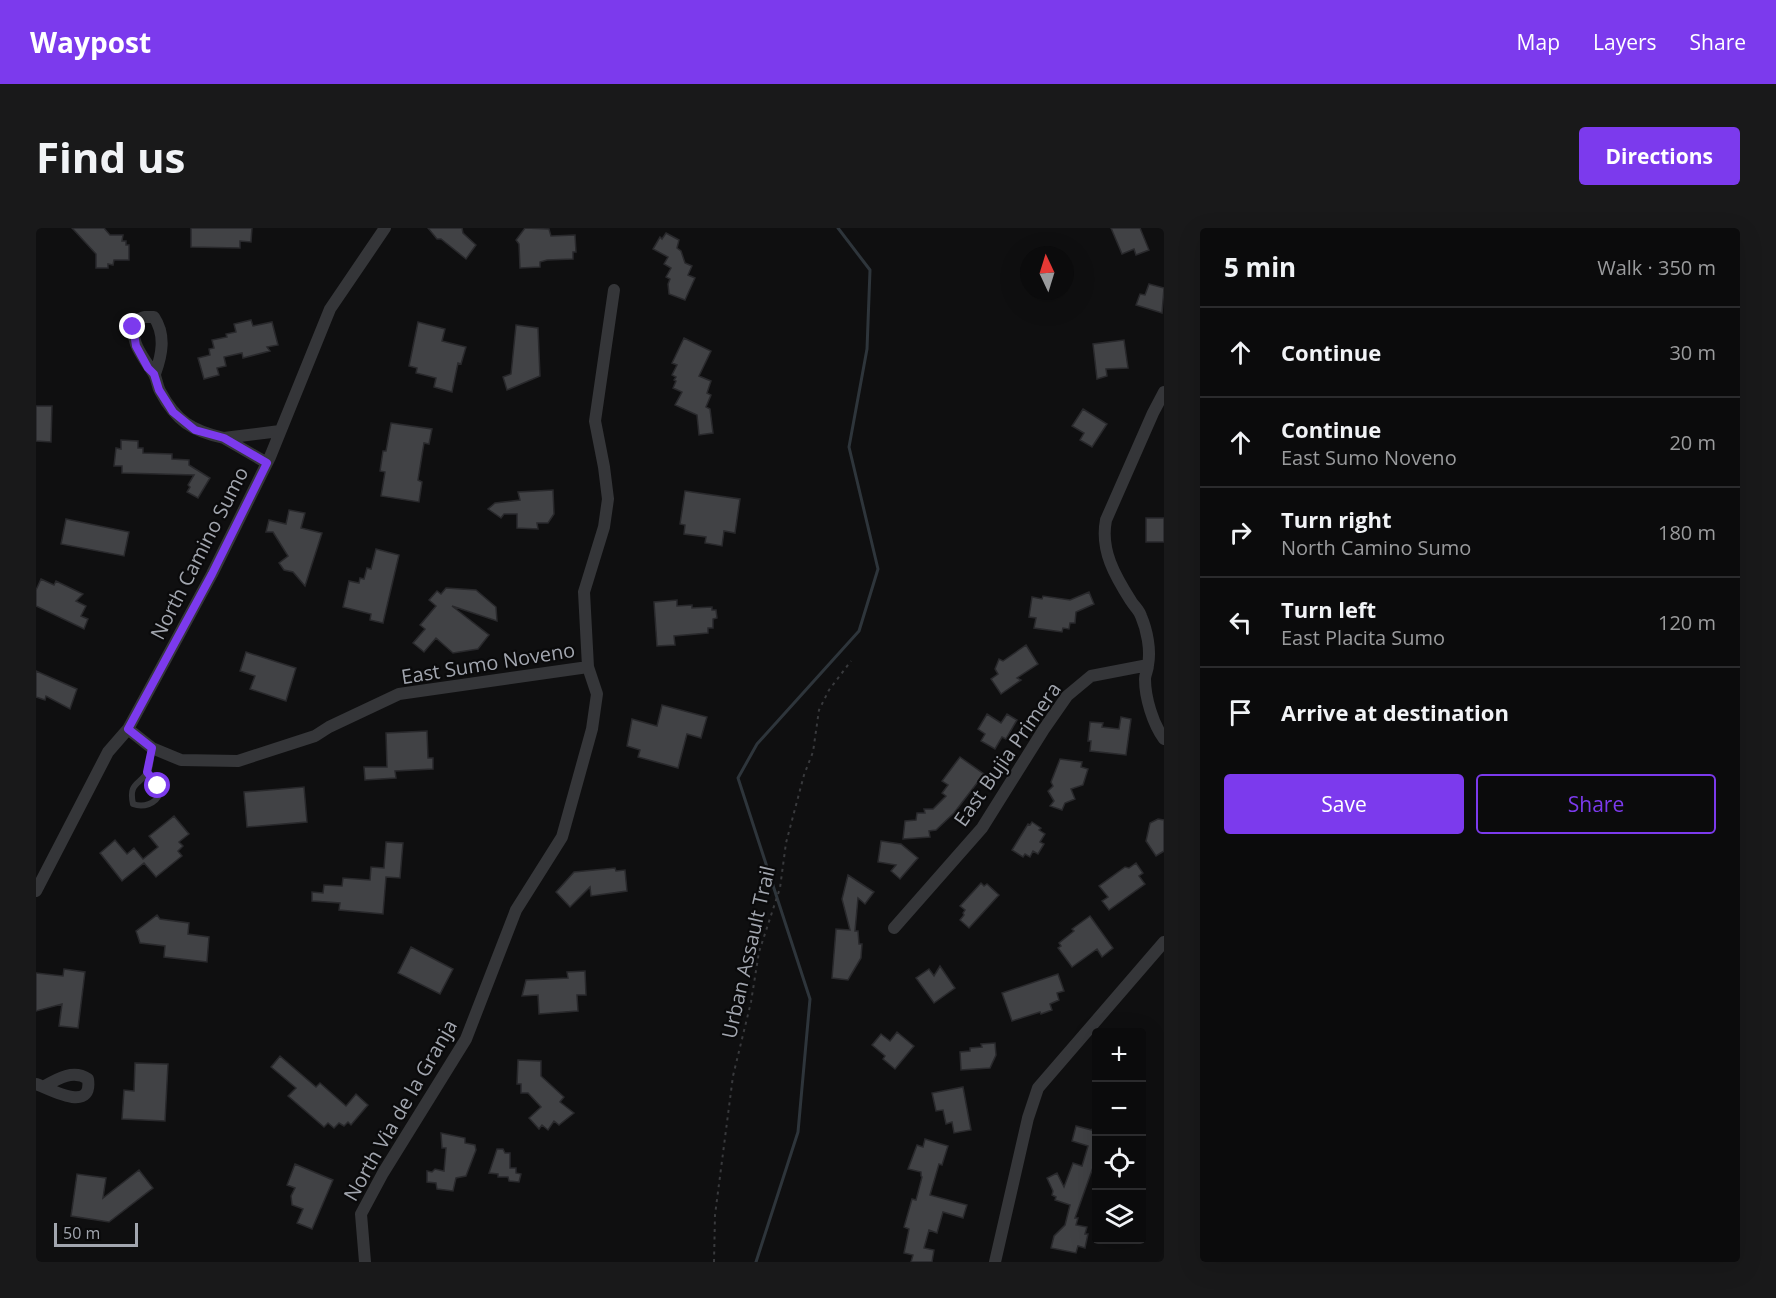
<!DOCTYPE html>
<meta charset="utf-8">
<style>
:root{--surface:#0b0b0c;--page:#19191a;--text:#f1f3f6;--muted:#9a9b9d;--line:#2b2b2d;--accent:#7c3aed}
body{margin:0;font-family:"Open Sans",sans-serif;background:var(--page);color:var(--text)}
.controls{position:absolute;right:18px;bottom:18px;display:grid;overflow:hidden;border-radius:6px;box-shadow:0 6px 24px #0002}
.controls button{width:54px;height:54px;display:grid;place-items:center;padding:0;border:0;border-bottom:2px solid var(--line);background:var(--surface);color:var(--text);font:30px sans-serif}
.compass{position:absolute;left:984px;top:18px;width:54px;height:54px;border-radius:50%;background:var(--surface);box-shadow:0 6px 24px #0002;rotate:356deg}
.scale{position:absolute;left:18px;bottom:15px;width:84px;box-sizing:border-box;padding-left:6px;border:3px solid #a2a6af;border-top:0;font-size:16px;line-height:21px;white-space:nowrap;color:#a2a6af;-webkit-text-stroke:4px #0a0a0b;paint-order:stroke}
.stop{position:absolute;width:18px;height:18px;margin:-14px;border:4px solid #7c3aed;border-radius:50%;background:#fff}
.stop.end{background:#7c3aed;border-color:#fff;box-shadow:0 2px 6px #0008}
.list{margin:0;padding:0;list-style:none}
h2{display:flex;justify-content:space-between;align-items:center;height:78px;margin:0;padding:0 24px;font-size:26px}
h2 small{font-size:20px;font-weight:400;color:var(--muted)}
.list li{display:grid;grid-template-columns:39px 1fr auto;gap:18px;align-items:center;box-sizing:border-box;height:90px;padding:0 24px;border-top:2px solid var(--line)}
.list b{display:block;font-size:22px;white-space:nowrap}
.list p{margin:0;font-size:20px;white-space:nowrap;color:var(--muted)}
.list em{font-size:20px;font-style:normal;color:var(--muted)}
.actions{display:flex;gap:12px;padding:18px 24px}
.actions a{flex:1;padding:14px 0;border:2px solid var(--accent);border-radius:6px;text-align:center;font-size:21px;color:var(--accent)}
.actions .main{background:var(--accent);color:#fff}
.icon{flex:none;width:33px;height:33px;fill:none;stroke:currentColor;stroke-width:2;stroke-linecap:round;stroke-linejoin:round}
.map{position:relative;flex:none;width:1128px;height:1034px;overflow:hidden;border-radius:6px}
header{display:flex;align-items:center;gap:36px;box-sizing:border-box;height:84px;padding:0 30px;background:var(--accent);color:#fff}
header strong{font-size:28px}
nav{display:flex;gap:33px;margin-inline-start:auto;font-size:21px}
.intro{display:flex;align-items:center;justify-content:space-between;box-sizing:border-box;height:144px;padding:0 36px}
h1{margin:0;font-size:42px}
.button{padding:15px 27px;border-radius:6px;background:var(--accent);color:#fff;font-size:21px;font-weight:700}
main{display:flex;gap:36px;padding:0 36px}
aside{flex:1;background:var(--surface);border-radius:6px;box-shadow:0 6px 24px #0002}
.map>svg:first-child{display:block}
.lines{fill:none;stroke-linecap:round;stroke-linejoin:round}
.stream{stroke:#2e353b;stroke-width:3}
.building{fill:#414245;stroke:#29292c;stroke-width:1.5}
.path{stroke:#393a3d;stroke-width:2;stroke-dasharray:3 4.5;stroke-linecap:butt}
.service{stroke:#353639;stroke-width:6}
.minor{stroke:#353639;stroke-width:12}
.route{stroke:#7c3aed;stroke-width:8}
.labels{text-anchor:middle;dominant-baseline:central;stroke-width:4.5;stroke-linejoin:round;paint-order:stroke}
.street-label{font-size:20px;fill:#a2a6af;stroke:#0a0a0b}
</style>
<header>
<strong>Waypost</strong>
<nav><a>Map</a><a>Layers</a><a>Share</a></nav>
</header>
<div class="intro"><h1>Find us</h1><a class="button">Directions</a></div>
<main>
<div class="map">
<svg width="1128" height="1034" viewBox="0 0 1128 1034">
<rect width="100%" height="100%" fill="#0f0f10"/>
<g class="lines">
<path class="stream" d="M720,1034L762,904L774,771L702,550L721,516L823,403L842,341L813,219L831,121L834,42L802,0"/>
</g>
<path class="building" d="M36,0H68L74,7H87L86,13H90V17H93V32H78L77,37L72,36V40H60V26Z
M155,0H216L215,14L204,13V20L155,19Z
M392,0H426L427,5L440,17L430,31L405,11H401Z
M489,0L513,1L515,8L539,7L540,24H537V31L511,32L504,34V39L484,40L483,16L480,12Z
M1075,0H1104L1113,22L1100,27L1098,21L1086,26Z
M630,5L643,12L641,20L645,23L649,35L656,38L652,47L659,50L649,72L633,66L632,56L634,51L630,49L635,40L628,36L632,29L617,21L624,9L626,11Z
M1113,56L1128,60L1126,85L1100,77L1104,66L1109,67Z
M215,92L217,98L236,94L242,117L231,119L234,123L207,130L206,125L188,129L190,138L181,140L183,147L168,151L162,130L174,127L173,121L178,120L176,112L191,109L190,106L200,104L198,96Z
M382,94L409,101L406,113L430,119L425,136L422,135L416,164L398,159L400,150L380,145L381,140L373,138Z
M480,97L502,100L504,148L471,162L467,149L475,146Z
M648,110L675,123L663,148L675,153L671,165L675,167L670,179L674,181L677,205L663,207L661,187L639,177L646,164L637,160L640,153L638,152L640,149L636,147L641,137L636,135Z
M1088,112L1092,140L1070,141L1071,148L1061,151L1057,116Z
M0,178H16L15,214L0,213Z
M1047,181L1071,196L1056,219L1044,212L1048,205L1036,198Z
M355,195L396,201L393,216L388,215L382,252L386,254L383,274L345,268L349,244L344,243L347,223H350Z
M85,212L102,213V220H107V225L136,226V231L153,232V237L174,250L162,270L151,264L154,259L152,257L158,247L86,245V238H78L80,220L85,221Z
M517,262L518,286L512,295H501L502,301L481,300V286H468L465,290L452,281L459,275L484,272L482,264Z
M649,263L704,271L699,305L688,303L686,318L669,315L670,309L648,306L649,297L644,296Z
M253,282L269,285L265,300L286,305L269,358L257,344L248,342L243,335L252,328L237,304H230L233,292L250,296Z
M1110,290H1128V314H1110Z
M30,291L93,304L88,328L25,316Z
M340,321L363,327L347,395L334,392L335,386L307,379L313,353L323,355L324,350L328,351L331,340L335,341Z
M5,351L18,357L20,353L47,366L40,373L50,378L45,388L52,391L48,401L0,378V362Z
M410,360L440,362L460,379L461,393L416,378L453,407L442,421L417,425L400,410L388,424L377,415L389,401L384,397L400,378L393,372L401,363L405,366Z
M1053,364L1058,376L1040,384L1039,395H1034L1033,401L1027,400L1026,404L998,400L1000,390L993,389L996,369L1006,371L1007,368L1034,372Z
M641,372V378L656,377V380L676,379V382H680L681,390L677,391V400H672V405L638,408L639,417L621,418L618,374Z
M990,417L1002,436L981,450L985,452L965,466L955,451L962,446L959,441L963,431L967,433Z
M210,424L260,440L250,473L214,461L219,448L204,443Z
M0,443L41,461L34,481L10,468L9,472L0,469Z
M626,477L671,489L665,510L651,506L642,540L602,529L604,522L591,518L596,491L621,498Z
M951,486L965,495L971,486L981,492L970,511L966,509L959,521L945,513L949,506L942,501Z
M1085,489L1095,491L1090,527L1054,523L1055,513H1052L1054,494L1067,495L1066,499L1083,501Z
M391,503L392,530H397V541L359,543L360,550L329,552L328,539H351L350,505Z
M924,529L948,546L918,585L900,602L893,603L894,609L867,611L869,593L880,592L881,585H889L888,581H897L910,568L906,565L912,557L906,553Z
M1024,531L1046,534L1045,539L1052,541L1047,557L1035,561L1039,571L1029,575L1026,582L1014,578L1018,573L1012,563L1017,558L1015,554Z
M268,559L271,594L211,599L208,564Z
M138,588L153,606L143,614L147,618L142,623L146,628L120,649L108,635L86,653L64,625L79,612L91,626L98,620L107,631L122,619L113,608Z
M1122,591L1128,592V623L1120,628L1110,613L1114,595Z
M996,594L1005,600L1003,602L1009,606L1004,614L1008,616L1002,626L997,623L994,629L989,626L987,629L976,622L992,596L994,597Z
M845,613L865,616L882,630L864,651L855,643L860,637L842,634Z
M350,614L367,615L364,650L350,649L347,686L303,682L304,675L276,673V664L287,665L288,657L306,658L307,650L334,652L335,639L348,640Z
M1100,635L1107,645L1103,648L1109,656L1073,682L1066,673L1072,669L1063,658L1089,639L1093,640Z
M579,640L580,643L589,642L591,663L555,668L554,659L534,679L520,664L538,644Z
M812,647L838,664L829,676L822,670L819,703H822L823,716H826L825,730L812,752L796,750L800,701L814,702L806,671Z
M945,655L948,658L951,656L963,667L933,700L924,692L928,687L927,685L929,682L924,678Z
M121,687L124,691L153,695L152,706L173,709L171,734L128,729L129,718L104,715L100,703Z
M1054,688L1077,720L1066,729L1061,721L1036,739L1022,720L1025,718L1023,715L1038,703L1036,701Z
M375,719L417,741L404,766L362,745Z
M904,738L919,760L898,775L880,750L893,741L898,748Z
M28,741L49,744L42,800L23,798L26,776L0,783V745L27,748Z
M549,743L550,767H541L542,783L503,786L502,767L486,768L490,752L532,750L531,744Z
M1022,746L1028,763L1021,765L1023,772L1014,776L1016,782L1005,786L1004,784L976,793L966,765Z
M861,804L878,818L859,841L847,831L849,828L836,817L845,806L854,813Z
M959,815L960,827L954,840L925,842L924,824L934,823V820L946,819L945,816Z
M244,828L280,859L284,855L310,878L320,866L332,877L315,897L312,894L308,898L303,895L298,900L292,895L288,899L252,868L260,860L235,839Z
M482,832L505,833V848L528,869L524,874L538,885L523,897L518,893L512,902L506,897L503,901L493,890L505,879L492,865H485V856H481Z
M99,835L132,836L129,893L86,891L88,862L98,863Z
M927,859L935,902L918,905L916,894L910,896L907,882L900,883L896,865Z
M1058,896L1060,897V931L1039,990H1042L1040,997L1051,999L1049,1006H1052L1049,1020L1042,1018L1040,1025L1015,1020L1018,1008L1029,997L1034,977L1019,972L1020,969L1016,967L1017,963L1011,950L1021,945L1028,959L1037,935L1046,938L1052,918L1036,913L1040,898L1056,902Z
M405,905L429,910V915L439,917L440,922L430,948L420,950L417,963L401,961L400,955L391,954V943L396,944L399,941L408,943L410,920H406Z
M889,911L912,918L906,937L903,936L894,967L931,977L927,990L907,984L901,1005L893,1002L888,1020L898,1022L896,1034H875L877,1027L868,1025L873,1001L868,999L876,971L880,972L886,949L885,948V944L872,941L881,917L887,919Z
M461,921H467L469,925H474V940H480V945L485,946L483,954L473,953L472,949H462V946L453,945Z
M259,936L297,952L276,1001L261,995L267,981L256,977L255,968L259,960L251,957Z
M103,942L117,960L73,994L35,988L41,946L70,950L67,970Z"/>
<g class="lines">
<path class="path" d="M678,1034L679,987L697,848L715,774L723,724L744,660L750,615L768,547L777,524L783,482L793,462L815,433"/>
<path class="service" d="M111,544L122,558L124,565C120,576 107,580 97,576C92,553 105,558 113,541C115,535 115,527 116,521"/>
<path class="minor" d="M119,146C126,127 130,107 118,89H108L100,92C92,114 107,128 118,146C121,151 121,158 124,163C140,193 156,203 188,210
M1128,164L1117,185L1070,292C1064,322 1079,348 1095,373C1098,378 1103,382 1105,388C1111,402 1115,422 1112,437C1112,442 1109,446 1109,451C1109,470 1117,496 1128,511
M231,235L188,210L244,203
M92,501L116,520L145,532L202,533L279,508L293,499L363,466L552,439
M0,663L72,524L92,501L176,346L234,229L294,81L349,0
M858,700L946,600L1008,501L1031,468L1055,448L1112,437
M0,856C14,861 57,886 52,851C37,841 21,851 7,859
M329,1034L325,986L347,945L430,811L480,682L526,609L556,501L561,466L552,439L548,364L568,299L572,271L568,239L559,193L578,62
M959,1034L992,890L1002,860L1128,714"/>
</g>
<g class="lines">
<path class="route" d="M97,99L100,118L112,140L118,146L123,162L137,184L159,202L188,210L231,235L176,346L92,501L116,520L111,544L122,558"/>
</g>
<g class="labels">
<g class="street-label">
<text transform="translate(163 325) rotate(-63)">North Camino Sumo</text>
<text transform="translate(452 435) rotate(-9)">East Sumo Noveno</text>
<text transform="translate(971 526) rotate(-55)">East Bujia Primera</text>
<text transform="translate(712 724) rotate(-77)">Urban Assault Trail</text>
<text transform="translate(364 882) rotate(-60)">North Via de la Granja</text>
</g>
</g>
</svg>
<div class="controls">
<button>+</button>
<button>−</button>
<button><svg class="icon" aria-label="locate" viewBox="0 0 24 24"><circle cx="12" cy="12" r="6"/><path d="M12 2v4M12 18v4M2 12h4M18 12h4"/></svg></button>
<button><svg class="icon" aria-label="layers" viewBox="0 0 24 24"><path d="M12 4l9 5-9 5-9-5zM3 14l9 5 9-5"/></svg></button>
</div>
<svg class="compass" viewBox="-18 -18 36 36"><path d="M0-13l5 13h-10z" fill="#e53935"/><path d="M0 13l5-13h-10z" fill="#9a9b9d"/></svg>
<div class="scale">50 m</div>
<div class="stop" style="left:122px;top:558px"></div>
<div class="stop end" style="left:97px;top:99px"></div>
</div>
<aside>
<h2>5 min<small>Walk · 350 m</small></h2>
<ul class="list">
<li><svg class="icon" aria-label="ahead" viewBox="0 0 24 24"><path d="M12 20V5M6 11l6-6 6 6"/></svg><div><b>Continue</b></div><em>30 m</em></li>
<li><svg class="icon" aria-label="ahead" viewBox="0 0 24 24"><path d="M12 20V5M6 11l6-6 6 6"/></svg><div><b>Continue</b><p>East Sumo Noveno</p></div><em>20 m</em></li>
<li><svg class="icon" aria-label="right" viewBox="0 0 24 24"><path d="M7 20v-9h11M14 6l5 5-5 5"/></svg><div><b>Turn right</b><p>North Camino Sumo</p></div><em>180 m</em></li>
<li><svg class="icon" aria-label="left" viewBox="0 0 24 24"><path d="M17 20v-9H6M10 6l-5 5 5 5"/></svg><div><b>Turn left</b><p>East Placita Sumo</p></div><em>120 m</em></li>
<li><svg class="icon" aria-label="arrive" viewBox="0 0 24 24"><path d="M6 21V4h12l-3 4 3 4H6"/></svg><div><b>Arrive at destination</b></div></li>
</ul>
<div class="actions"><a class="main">Save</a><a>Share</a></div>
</aside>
</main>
